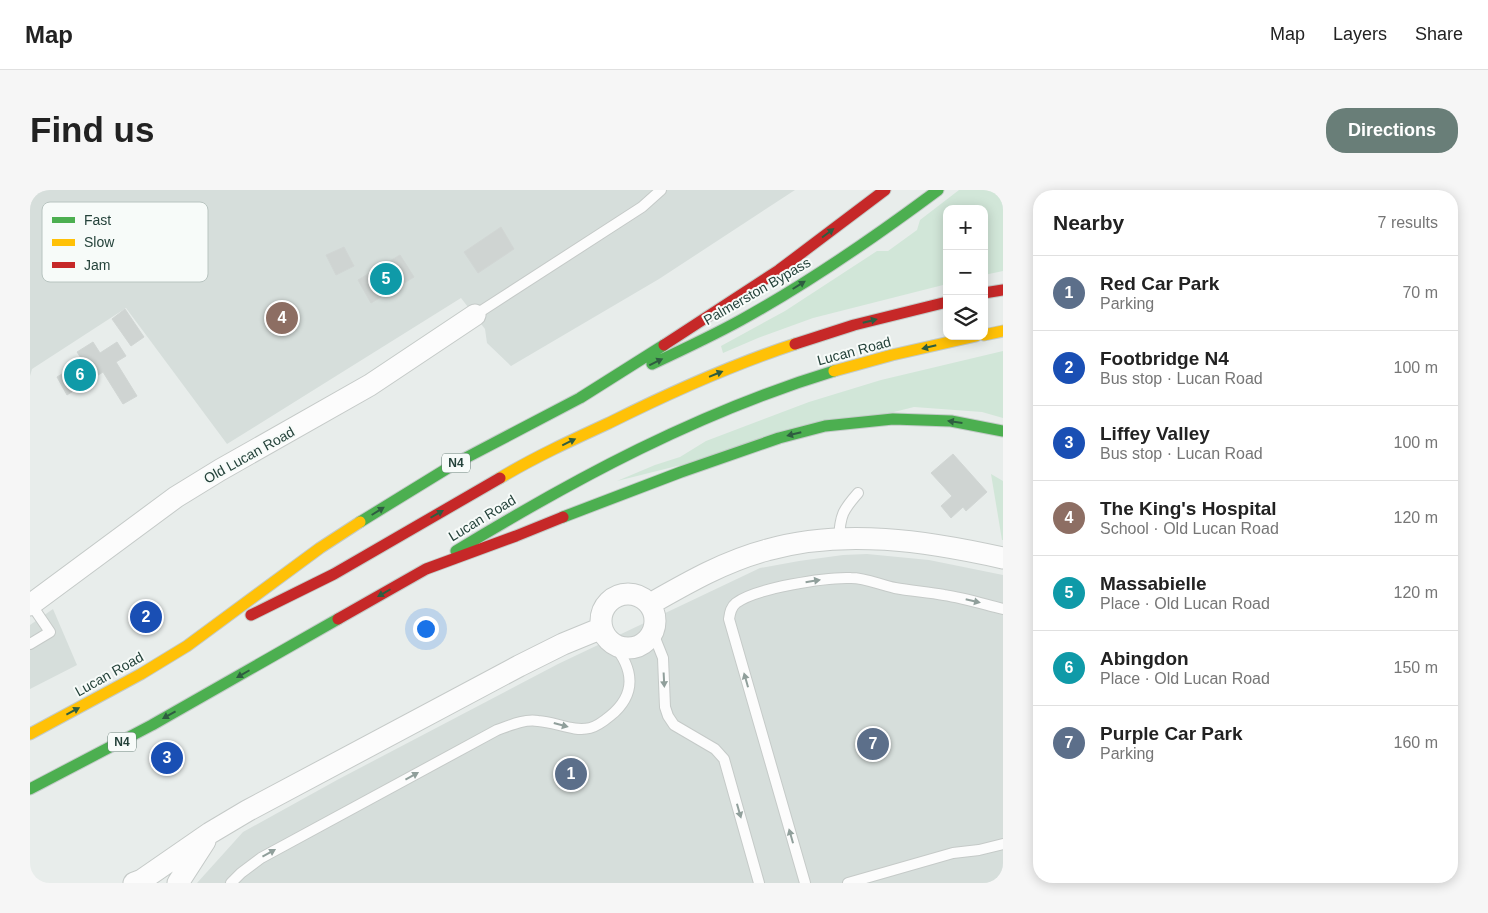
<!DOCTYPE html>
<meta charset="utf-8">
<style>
:root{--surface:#fff;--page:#f6f6f6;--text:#222;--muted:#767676;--line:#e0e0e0;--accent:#697e78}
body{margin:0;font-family:Helvetica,sans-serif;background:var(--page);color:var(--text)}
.controls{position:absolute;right:15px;top:15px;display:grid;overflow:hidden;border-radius:10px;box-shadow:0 2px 12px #0003}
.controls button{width:45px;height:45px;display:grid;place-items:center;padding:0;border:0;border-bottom:1px solid var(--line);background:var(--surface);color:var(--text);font:25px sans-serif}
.you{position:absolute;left:395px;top:438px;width:18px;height:18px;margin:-12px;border:4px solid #fff;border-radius:50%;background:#1a73e8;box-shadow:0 0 0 8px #1a73e833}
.badge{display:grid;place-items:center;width:32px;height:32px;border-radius:50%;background:var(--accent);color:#fff;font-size:16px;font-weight:700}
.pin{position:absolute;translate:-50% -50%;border:2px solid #fff;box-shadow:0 1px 5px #0006}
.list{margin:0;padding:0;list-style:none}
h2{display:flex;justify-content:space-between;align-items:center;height:65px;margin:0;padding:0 20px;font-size:21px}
h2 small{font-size:16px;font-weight:400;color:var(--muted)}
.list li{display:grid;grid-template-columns:32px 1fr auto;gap:15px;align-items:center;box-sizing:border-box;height:75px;padding:0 20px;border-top:1px solid var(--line)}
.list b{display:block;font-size:19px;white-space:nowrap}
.list p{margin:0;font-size:16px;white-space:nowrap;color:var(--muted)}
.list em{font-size:16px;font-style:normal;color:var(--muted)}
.icon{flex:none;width:28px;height:28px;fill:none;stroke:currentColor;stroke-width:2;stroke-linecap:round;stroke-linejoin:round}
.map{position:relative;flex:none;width:973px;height:693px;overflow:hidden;border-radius:20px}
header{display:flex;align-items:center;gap:30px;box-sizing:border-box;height:70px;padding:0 25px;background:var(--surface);border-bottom:1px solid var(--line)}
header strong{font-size:24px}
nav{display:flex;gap:28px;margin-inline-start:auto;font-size:18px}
.intro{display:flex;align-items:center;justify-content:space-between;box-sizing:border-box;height:120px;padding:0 30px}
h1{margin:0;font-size:35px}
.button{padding:12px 22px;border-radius:20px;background:var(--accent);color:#fff;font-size:18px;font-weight:700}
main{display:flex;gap:30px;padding:0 30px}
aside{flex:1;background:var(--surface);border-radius:20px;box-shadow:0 2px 12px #0003}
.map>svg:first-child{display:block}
.built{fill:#d6dedb}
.green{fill:#d1e6d8}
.building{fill:#cfd4d2;stroke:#d1d6d4}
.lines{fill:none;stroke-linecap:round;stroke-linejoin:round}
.lane-casing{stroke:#c5cac8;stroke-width:12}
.street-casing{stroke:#c5cac8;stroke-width:23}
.fast-casing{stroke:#c3cbc8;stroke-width:13}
.slow-casing{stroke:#c3cbc8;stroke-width:13}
.jam-casing{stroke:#c3cbc8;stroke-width:13}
.lane{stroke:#fcfcfc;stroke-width:10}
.street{stroke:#fcfcfc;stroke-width:21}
.fast{stroke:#4caf50;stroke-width:11}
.slow{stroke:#ffc107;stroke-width:11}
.jam{stroke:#c62828;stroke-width:11}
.oneway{fill:#2e5d40}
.oneway2{fill:#909f9b}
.labels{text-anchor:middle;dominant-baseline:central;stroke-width:4;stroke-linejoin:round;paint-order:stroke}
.shield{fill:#f7fbf9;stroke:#637a73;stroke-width:1}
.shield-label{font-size:12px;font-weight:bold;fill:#24423a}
.street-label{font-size:14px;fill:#24423a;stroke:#f7fbf9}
.key{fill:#f7fbf9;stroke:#b8c4c0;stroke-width:1}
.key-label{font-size:14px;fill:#24423a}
</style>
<header>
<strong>Map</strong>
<nav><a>Map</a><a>Layers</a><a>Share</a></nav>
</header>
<div class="intro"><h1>Find us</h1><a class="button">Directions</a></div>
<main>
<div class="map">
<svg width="973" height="693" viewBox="0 0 973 693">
<rect width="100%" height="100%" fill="#e8edeb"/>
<path class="built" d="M0,0H765L629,89L481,176L457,153L455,139L431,108L197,254L96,118L2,179L0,186Z
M837,364L899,370L973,385V693H167L213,642L307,590L528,474L730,378L769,371L813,365Z
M23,419L47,475L0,499V435Z"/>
<path class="green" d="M929,0H973V81L954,85V19H917V94L783,128L728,148L693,163L691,156L755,121L847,61H858L887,40L890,30Z
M973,161V228L952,222L884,217L587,291L625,275L650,267L676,251L779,212L851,190Z
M961,284L973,291V350H972Z"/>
<path class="building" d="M471,37L484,59L448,83L434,62Z
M314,57L324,76L306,85L296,65Z
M370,65L384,87L341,113L328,90Z
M95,119L114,147L101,156L82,129Z
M63,152L70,163L87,152L96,166L86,172L107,206L93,214L73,182L37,205L27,187L53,171L47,162Z
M923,264L957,302L936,321L933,317L921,328L911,316L922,306L901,283Z"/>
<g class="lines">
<g class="lane-casing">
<path id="lane" d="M445,125L612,17L631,0
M809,349C810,325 813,320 828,303
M623,443L633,468L635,517L638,526L644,535L685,559L694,569L729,693
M0,454L20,442L1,414
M201,693L211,683L231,668L467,540C481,535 494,529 508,531C526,532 543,542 560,538C568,536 574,531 580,526C607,504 604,479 583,454
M775,693L699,429C700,422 701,417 706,413C726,398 796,387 821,388C836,388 850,395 865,398C881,401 898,402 914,405C934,408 953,414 973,419
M818,693L923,663L949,660L973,654"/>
</g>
<g class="street-casing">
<path id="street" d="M571 431a27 27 0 1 1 54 0a27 27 0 1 1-54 0Z
M620,414C657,393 695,371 737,360C813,338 897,351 973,368
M0,415L146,307L190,280L340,195L445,125
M104,693L112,690L180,643L217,621L489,476L533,454L572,438
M148,693L175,651"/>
</g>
<g class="fast-casing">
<path id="fast" d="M622,174C652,160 682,146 711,130C780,92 845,47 908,0
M533,327L651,282L749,248L795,236L863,229L921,231L973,241
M330,332L426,273L550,208L634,155
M426,361C546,288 669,222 804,181
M0,599L122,535L308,429"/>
</g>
<g class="slow-casing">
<path id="slow" d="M954,145L973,141
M804,181L862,165L946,146
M470,288C505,267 542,250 579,233C639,203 701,175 765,154
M0,544L111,484L157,456L290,358L330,332"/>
</g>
<g class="jam-casing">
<path id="jam" d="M954,103L973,100
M765,154L824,135L917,112
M634,155L749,80L855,0
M221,425L304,384L470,288
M308,429L396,379L486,346L533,327"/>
</g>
<use href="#lane" class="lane"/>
<use href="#street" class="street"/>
<use href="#fast" class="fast"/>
<use href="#slow" class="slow"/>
<use href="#jam" class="jam"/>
</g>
<defs><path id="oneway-solid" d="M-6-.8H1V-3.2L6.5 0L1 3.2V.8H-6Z" transform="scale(1.25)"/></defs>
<g class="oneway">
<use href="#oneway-solid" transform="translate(798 43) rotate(-37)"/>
<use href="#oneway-solid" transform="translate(769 95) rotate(-32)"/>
<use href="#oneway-solid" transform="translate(840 131) rotate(-14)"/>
<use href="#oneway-solid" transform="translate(899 157) rotate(166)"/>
<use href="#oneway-solid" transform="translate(626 172) rotate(-26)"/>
<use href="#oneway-solid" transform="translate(686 184) rotate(-22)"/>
<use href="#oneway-solid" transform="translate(925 232) rotate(-172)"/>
<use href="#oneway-solid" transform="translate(764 244) rotate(166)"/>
<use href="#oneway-solid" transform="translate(539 252) rotate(-26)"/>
<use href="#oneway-solid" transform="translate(348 321) rotate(-32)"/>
<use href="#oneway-solid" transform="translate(407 324) rotate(-30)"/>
<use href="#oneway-solid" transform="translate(354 403) rotate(150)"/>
<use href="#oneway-solid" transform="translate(213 484) rotate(150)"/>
<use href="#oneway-solid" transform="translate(43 521) rotate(-28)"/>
<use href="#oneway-solid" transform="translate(139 525) rotate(151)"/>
</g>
<g class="oneway2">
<use href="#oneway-solid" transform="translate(783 391) rotate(-9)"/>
<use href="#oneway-solid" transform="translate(943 411) rotate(13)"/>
<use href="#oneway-solid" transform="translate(634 490) rotate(87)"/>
<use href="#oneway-solid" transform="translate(716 490) rotate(-106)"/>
<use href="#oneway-solid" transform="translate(531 535) rotate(15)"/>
<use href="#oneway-solid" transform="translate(382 586) rotate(-29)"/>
<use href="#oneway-solid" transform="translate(709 621) rotate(74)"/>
<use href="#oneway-solid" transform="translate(761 646) rotate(-106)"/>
<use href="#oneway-solid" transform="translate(239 663) rotate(-29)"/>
</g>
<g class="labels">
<g class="shield">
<rect x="412" y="263.5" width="28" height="19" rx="4"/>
<rect x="78" y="542.5" width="28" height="19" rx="4"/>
</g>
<g class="shield-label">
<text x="426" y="273">N4</text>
<text x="92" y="552">N4</text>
</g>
<g class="street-label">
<text transform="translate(727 101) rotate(-30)">Palmerston Bypass</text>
<text transform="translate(824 161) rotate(-15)">Lucan Road</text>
<text transform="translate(219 265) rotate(-29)">Old Lucan Road</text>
<text transform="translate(452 328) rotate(-31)">Lucan Road</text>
<text transform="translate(79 484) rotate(-29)">Lucan Road</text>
</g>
</g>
<rect x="12" y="12" width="166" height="80" rx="8" class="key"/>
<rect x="22" y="27" width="23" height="6" fill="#4caf50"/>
<rect x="22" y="49" width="23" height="7" fill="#ffc107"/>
<rect x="22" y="72" width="23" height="6" fill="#c62828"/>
<g class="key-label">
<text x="54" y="35">Fast</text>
<text x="54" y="57">Slow</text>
<text x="54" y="80">Jam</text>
</g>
</svg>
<div class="controls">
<button>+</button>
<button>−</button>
<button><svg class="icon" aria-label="layers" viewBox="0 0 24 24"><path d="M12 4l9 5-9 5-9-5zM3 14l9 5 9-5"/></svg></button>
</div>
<div class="you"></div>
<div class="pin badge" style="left:541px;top:584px;background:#5c6f8a">1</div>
<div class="pin badge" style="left:116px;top:427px;background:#1a4fb4">2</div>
<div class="pin badge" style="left:137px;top:568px;background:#1a4fb4">3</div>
<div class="pin badge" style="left:252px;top:128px;background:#8d6e63">4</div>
<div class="pin badge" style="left:356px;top:89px;background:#0f9aa8">5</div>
<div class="pin badge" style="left:50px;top:185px;background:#0f9aa8">6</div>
<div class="pin badge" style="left:843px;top:554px;background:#5c6f8a">7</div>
</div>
<aside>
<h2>Nearby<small>7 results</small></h2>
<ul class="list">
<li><span class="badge" style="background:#5c6f8a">1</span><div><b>Red Car Park</b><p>Parking</p></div><em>70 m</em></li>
<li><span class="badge" style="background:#1a4fb4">2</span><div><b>Footbridge N4</b><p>Bus stop · Lucan Road</p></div><em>100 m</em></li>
<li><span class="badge" style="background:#1a4fb4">3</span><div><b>Liffey Valley</b><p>Bus stop · Lucan Road</p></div><em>100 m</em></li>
<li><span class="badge" style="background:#8d6e63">4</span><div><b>The King's Hospital</b><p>School · Old Lucan Road</p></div><em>120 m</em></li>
<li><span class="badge" style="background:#0f9aa8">5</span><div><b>Massabielle</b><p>Place · Old Lucan Road</p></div><em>120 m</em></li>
<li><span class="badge" style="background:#0f9aa8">6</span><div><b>Abingdon</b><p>Place · Old Lucan Road</p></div><em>150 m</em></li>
<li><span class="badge" style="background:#5c6f8a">7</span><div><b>Purple Car Park</b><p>Parking</p></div><em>160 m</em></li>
</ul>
</aside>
</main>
